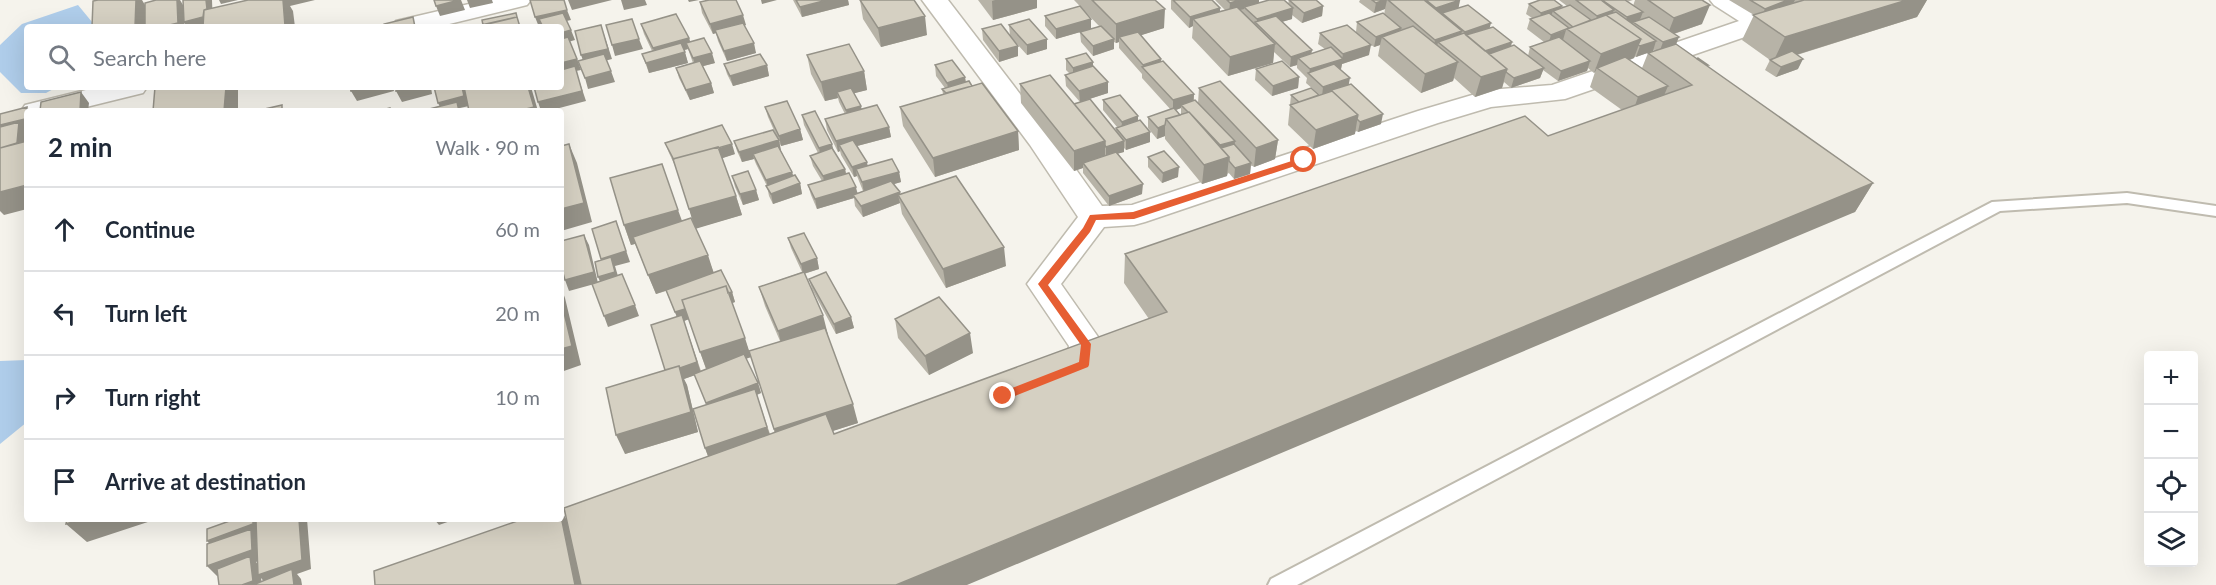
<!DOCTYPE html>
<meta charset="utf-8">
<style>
:root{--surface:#fff;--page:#f6f6f7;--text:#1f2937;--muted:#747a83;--line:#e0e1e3}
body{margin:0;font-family:Lato,sans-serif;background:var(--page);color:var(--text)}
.controls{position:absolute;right:18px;bottom:18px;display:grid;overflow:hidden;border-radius:6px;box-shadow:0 6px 24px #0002}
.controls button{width:54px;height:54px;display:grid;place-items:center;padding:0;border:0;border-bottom:2px solid var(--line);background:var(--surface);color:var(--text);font:30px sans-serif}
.stop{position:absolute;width:18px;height:18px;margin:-14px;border:4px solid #e65e32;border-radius:50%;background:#fff}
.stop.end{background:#e65e32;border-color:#fff;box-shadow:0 2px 6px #0008}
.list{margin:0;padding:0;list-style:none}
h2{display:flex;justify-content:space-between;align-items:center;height:78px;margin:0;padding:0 24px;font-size:26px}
h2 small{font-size:20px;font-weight:400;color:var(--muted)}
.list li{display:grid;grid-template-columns:39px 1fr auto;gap:18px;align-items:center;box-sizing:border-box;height:84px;padding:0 24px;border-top:2px solid var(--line)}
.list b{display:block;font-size:22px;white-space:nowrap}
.list em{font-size:20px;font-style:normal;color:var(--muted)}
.icon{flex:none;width:33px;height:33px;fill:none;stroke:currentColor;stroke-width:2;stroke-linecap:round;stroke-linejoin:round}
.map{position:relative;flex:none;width:2216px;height:585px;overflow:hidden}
.search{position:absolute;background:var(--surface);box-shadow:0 6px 24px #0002;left:24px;top:24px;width:540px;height:66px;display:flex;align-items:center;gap:15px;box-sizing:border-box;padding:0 21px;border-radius:6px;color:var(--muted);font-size:22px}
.panel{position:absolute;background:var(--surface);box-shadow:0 6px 24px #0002;left:24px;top:108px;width:540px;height:414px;border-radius:6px}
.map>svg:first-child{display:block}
.water{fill:#afcdea}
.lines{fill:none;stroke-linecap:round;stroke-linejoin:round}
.service-casing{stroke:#bfbbaf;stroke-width:4}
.minor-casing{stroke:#bfbbaf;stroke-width:3}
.service{fill:#fff;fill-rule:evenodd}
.minor{fill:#fff;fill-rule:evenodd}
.wall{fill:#b7b3a7;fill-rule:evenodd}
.shaded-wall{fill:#959288}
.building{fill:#d5d0c2;stroke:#959288;stroke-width:1.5}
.route{fill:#e65e32}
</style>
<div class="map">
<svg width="2216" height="585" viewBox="0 0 2216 585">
<rect width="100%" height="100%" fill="#f5f3ec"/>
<path class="water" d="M78,5L92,22V27H27V87H57L46,93H21L0,72V45L22,24Z
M27,360V422L0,444V361Z"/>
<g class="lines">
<g class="service-casing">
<path id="service" d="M2127,193L2216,206V216L2127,203L2000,211L1297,585H1268L1271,579L1992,202Z"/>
</g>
<g class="minor-casing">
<path id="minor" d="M486,0H531L527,5L437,27H392L396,21Z
M922,0H948L1050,133L1102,206L1132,205L1418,111L1489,90L1552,85L1739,21L1714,5L1710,0H1740L1768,17L1772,23L1768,29L1565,99L1491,107L1438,123L1145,222L1134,225L1104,227L1061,284L1103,344L1101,365L1096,374L1065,385L1053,381L1047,372L1053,363L1067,357L1069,346L1027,284L1078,217L1030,145Z
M98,87H147L143,93L70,111H27V118L21,111L25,105Z"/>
</g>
<use href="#service" class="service"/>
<use href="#minor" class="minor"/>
</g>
<path class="wall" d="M793,0H848L849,5L802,17Z
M860,0L927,35L881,47L863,19Z
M978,0H1037V8L993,20Z
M1074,0H1155L1164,28L1141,35L1161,59V61L1194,94V101L1198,103L1199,88L1278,140L1275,159L1254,167L1251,165L1250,174L1234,179L1228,172L1227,176L1202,184L1165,139V136L1157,139L1148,128V117L1171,110L1142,78V74L1119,48V42L1116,43L1114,42V49L1093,56L1081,42L1080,32L1056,39L1045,26V16L1091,19V29L1099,26ZM1181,108V114L1180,115L1176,110Z
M1171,0H1212L1220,8V11L1225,10L1215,0H1259V3L1288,4L1289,0L1323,6L1322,16L1302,23L1292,15V19L1281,22L1312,50L1311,54L1325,49L1318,44L1320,33L1356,32L1357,22L1384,15L1385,9L1374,13L1359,2L1360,0H1460L1458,8L1512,42L1511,46L1528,56L1530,47L1544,42L1527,29L1530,19L1532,18L1526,14L1529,4L1561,8L1567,6L1559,0H1633L1627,2L1633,6L1635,0H1702V24L1674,34L1676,44L1873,183L1855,212L567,521L708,456L705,448L707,405L695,375L684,379L687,385L698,432L625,454L665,370L677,317L666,291L656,294L635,244L631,245L624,225L682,221L694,224L677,170L669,153L665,143L735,154L722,158L736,196L742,215L696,228L714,273L732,292L735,302L732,303L751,357L746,359L758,383L761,393L757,395L770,434L774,432L780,341L765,306L759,287L802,272L791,248L788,238L817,258L819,269L804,274L828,335H827L858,423L832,431L834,434L1149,319L1124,283L1125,254L1548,136L1622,110L1590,87L1595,72L1594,73L1588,68L1587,71L1558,81L1543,70L1540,78L1511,88L1504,82L1502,88L1475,97L1454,78L1453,81L1421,93L1378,56L1380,45L1374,47L1360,35L1369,55L1342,64L1341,69H1340L1349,84L1381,124L1358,132L1355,130V134L1313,149L1288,125L1291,95H1320L1306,83L1307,78L1297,68V65L1290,67L1274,52L1273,63L1228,76L1192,38L1193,26L1189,28L1171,9ZM1653,49L1656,50L1648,53L1642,68L1630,60L1634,58L1635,56L1636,57L1653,51ZM689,319L706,369L701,371L684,321Z
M1729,0H1927L1917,17L1797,55L1798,69L1776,77L1765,70L1770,60L1742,40L1754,15Z
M700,2L746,25L744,26L756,53L727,61L718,41L716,33L713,34L702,13Z
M641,24L689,38L690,42L715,63L703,66L711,83L714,93L690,100L679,78L676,68L693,63L688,49L684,50L688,63L649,73L642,54L652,51L644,34Z
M1009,25L1047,49L1027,55L1010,36L1018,56L999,62L983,40L982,29L1010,36Z
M807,55L864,71L867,90L854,93L862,110L889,127L891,137L857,146L867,162V166L899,172L901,182L894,184L900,192V194L1006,266L946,288L902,214L900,203L863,217L855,206L854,198L817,209L811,195L808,185L822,181L813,166L810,156L818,153L804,125L802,115L832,144L833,150L845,169L846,174L858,193L863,191L857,176L854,177L841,155L840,151L838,152L827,130L825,119L845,114L839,102L838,98L825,101L811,74Z
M1066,59L1093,62V66L1108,93L1080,102L1066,86L1065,75L1070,74L1066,70Z
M724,64L767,65L769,76L733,86L727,74Z
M935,65L965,77L966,82L972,86L1018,131L1019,150L935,177L903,126L900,107L943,94L942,89L945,88L936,76Z
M1256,69L1299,77L1298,88L1272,96L1255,80Z
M1020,84L1074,104L1116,131V128L1117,127L1103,110V100L1138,116V120L1150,142L1126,150L1124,148V152L1118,153L1142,194L1109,206L1083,173V168L1074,171L1021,103Z
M765,107L800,129L803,140L781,146L768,117Z
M779,140L781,151L792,172L793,176L800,183L802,194L773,204L769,196L767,186L756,164L754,159L742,162L737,151L734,141Z
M1148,157L1178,177L1162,183L1148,167Z
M732,176L756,190L759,200L743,205L735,187Z
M809,279L851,317L854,328L836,334L812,289Z
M895,319L973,353L929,375L898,338Z"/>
<path class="shaded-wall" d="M136,0H142L148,10V27H135Z
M177,0H180L183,5L206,0H212L213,27H187L184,23V27H161Z
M219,0H238L221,4Z
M280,0H315L290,6L293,11L295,27H281Z
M459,0H461L465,10L440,16L436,6Z
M467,0H492L493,3L470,8Z
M568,0H612L572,10Z
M621,0H645L647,5L624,10Z
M688,0H699L689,2Z
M761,0H777L762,4Z
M827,0H848L849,5L802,17L800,7Z
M995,0H1037V8L993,20L992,1Z
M1240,0H1259V4L1244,7V9L1229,13L1230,3Z
M1384,0H1387L1385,9L1374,13L1376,3Z
M1460,0L1458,11L1442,13L1441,16L1434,18L1436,8Z
M1788,0H1795L1791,7L1760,19L1765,9Z
M1907,0H1927L1917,17L1773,62L1785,37Z
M1710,5L1702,24L1667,36L1674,18Z
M1323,6L1322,16L1302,23L1304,13Z
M1562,6L1559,16L1553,11L1550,19L1538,23L1541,13Z
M1220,8V18L1193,19V26L1189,28L1190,17Z
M1293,8L1292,19L1261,28L1257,24V19Z
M1165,9L1164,28L1123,41L1119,37V42L1116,43V24Z
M567,10L571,20L539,27L535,17Z
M1614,10L1610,20L1594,26L1597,16Z
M1643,12L1639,22H1633L1632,25L1623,28L1627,17Z
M743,15L746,25L716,33L715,30L716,33L713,34L710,24Z
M925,16L927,35L881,47L878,28Z
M1091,19V29L1056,39V29Z
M1491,23L1488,34L1462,42L1465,32Z
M601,25L612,59L585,66L581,55Z
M1401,28L1399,39L1382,37L1380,45L1374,47L1376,37Z
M571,30L575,40L561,44V33Z
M1566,30L1563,40L1548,45L1551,35Z
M1462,31L1458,50L1438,42L1435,57L1431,59L1435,40Z
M1679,37L1675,47L1659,53L1663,42Z
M689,38L692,48L686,43L688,49L656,58L653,48Z
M639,39L643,49L615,56L612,45Z
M1047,39V49L1027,55V45Z
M1114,39V49L1093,56V46Z
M1641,39L1634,58L1601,70L1597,68L1595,72L1594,73L1601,54Z
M1656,41L1653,51L1636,57L1640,46Z
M1512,42L1509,52L1490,59L1483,51Z
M754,43L756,53L727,61L724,51Z
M1275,44L1273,63L1228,76L1230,57Z
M1371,45L1369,55L1342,64L1341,69L1313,78L1309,74L1310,69L1342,59L1343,54Z
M1018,46V56L999,62V51Z
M1312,50L1310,61L1298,58L1297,65L1290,67L1291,57Z
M685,52L688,63L649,73L646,63Z
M712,53L715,63L696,68L693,58Z
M577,59L581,70L576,71L586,101L548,111H541L538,102L561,75V63Z
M1161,59V70L1143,68V65Z
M1803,59L1798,69L1776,77L1781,67Z
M1590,61L1587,71L1558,81L1561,71Z
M1093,62V73L1073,79V68Z
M1458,62L1453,81L1421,93L1425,74Z
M767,65L769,76L733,86L730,76Z
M1544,68L1540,78L1511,88L1514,78Z
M1507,69L1502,88L1475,97L1481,77Z
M611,71L615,82L588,89L585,78Z
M864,71L867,90L840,97L837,92L838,98L825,101L821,82Z
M965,77L966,88L949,93L947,83Z
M1299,77L1298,88L1272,96L1273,86Z
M1350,78L1348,88L1328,91L1327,95L1322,97L1323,87Z
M1108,82V93L1080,102L1079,91Z
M711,83L714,93L690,100L686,90Z
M1668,86L1660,105L1631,117L1638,97Z
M99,87H112L101,90Z
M179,87H236L238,90V111H224Z
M365,87H393L394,91L357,101L351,91Z
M413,87H431L432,94L402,102L396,91Z
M462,87H464L469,106L460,108L462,111H442L438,103Z
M528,87H531L538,111H518Z
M81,92L89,103L88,111H80Z
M1194,94L1193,104L1181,105V108L1173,111V100Z
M861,106L863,117L848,121L846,110Z
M27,107L30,111H27V139L24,161L0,137V125Z
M1383,114L1381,124L1358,132L1360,122Z
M1358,115L1355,134L1313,149L1316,130Z
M1138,116V126L1121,132L1122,122Z
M1165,125V136L1157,139L1158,128Z
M889,127L891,137L842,150L839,145L840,151L838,152L836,141Z
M800,129L803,140L781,146L779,136Z
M1018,131L1019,150L935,177L933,158Z
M1150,132V142L1126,150V140Z
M779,140L781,151L753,154L754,159L742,162L739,152Z
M1278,140L1275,159L1254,167L1256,148Z
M1105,141V160L1083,163V168L1074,171V151Z
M1124,141V152L1106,157V147Z
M1235,141L1234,151H1220V145Z
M569,144L577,163L592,222L561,231V209Z
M732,144L735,154L678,173L675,162Z
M832,144L834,155L821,158L819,148Z
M1229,157L1227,176L1202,184L1204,165Z
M867,162L869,173L856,169L857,176L854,177L852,167Z
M1251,163L1250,174L1234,179L1235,168Z
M1179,167L1178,177L1162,183L1163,173Z
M845,169L847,179L825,187L823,176Z
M792,172L795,182L769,191L766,180Z
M899,172L901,182L864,193L862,182Z
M800,183L802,194L773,204L771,194Z
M1873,183L1855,212L967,585H896Z
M1143,184L1142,194L1109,206V196Z
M27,185V209L4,215L0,211V192Z
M856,187L858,197L853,195L854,198L817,209L815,199Z
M756,190L759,200L743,205L740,194Z
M900,192L901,199L898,195L900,203L863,217L861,206Z
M736,196L742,215L695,229L689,209Z
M678,210L685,229L631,245L624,225Z
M616,221L630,262L615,266L620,283L603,288L598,277L605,269L601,259Z
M584,235L589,245L598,283L569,291L565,280Z
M1004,247L1006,266L946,288L943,269Z
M708,255L714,274L656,294L648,275Z
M817,258L819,269L803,274L801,264Z
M561,288L565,298L581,365L561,372Z
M732,292L735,302L684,321L701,373L684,379L687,385L698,432L625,454L616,435L666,373L679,323L675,312Z
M635,305L639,316L608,327L604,316Z
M823,315L828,335L783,351L778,331Z
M851,317L854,328L836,334L834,324Z
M970,333L973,353L929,375L925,356Z
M745,338L751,357L707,371L700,352Z
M758,383L761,393L710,413L706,403Z
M853,404L858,423L780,448L774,429Z
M767,427L774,446L712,467L705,448Z
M561,510L573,531L584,585H575L561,516Z
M82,519H157L87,542L66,524Z
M253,519H258L262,523L261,560L256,562L259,566L299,519H307L311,569L297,574L301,579L302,585H267L261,578L262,585H242L251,563L217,576L207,566L217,551L207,541Z
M434,519H456L439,525Z"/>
<path class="building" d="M98,0H136L135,27H92L93,1Z
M156,0H177L178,23L161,27H145V3Z
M183,0H206L207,9L204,10L203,17L184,22Z
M248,0H283L285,26L281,27H203L204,10Z
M434,0H459L436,6Z
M530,0H564L567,10L535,17Z
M709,0H736L743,15L710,24L700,2Z
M796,0H827L800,7Z
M860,0H914L925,16L878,28Z
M1092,0H1155L1165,9L1116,24Z
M1173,0H1212L1220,8L1190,17Z
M1227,0H1240L1230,3Z
M1269,0H1284L1293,8L1257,19L1244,7Z
M1289,0H1316L1323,6L1304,13Z
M1372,0H1384L1376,3Z
M1388,0H1424L1462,31L1435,40Z
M1426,0H1460L1436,8Z
M1540,0H1554L1562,6L1541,13L1529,4Z
M1576,0H1601L1614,10L1597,16Z
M1602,0H1625L1643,12L1627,17Z
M1648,0H1702L1710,5L1674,18Z
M1750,0H1788L1765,9Z
M1804,0H1907L1785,37L1753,15Z
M1468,5L1491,23L1465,32L1442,13Z
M1570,5L1591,20L1573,27L1553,11Z
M1080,6L1091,19L1056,29L1045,16Z
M1237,7L1275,44L1230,57L1193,19Z
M1616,12L1656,41L1640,46L1638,45L1641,39L1606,15Z
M516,13L517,17L483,25L482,20Z
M563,13L571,30L561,33V27H543L539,19Z
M1383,13L1401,28L1376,37L1357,22Z
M1549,13L1569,28L1551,35L1530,19Z
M676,14L689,38L653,48L641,24Z
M1606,15L1641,39L1601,54L1567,29Z
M1276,16L1312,50L1291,57L1255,22Z
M413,17L415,27H384V24Z
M517,17L520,27H478L477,26Z
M1649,17L1679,37L1663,42L1633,22Z
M632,19L639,39L612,45L606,25Z
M1029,19L1047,39L1027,45L1009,25Z
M743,23L754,43L724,51L715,30Z
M1001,24L1018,46L999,51L982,29Z
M601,25L608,49L581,55L575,31Z
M1347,25L1371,45L1343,54L1320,33Z
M1101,26L1114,39L1093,46L1080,32Z
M1413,26L1458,62L1425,74L1382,37Z
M1493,27L1512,42L1485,51L1466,35Z
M1138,32L1161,59L1143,65L1119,37Z
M1464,33L1507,69L1481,77L1438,42Z
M568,37L577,59L561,63V39Z
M1559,37L1590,61L1561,71L1530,47Z
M704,38L712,53L693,58L686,43Z
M681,43L685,52L646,63L642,54Z
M849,44L864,71L821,82L807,55Z
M1676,44L1873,183L896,585H581L564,508L826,414L834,434L1167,312L1125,254L1525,116L1548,136L1692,85L1648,53Z
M1514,45L1544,68L1514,78L1506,72L1507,69L1489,54Z
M1331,47L1343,59L1310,69L1298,58Z
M1792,51L1803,59L1781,67L1770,60Z
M1086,53L1093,62L1073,68L1066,59Z
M604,54L611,71L585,78L578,61Z
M760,54L767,65L730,76L724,64Z
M1625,57L1668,86L1638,97L1597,68Z
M1698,58L1708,65H1706L1697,59Z
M952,60L965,77L947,83L935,65Z
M700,61L711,83L686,90L676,68Z
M1163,61L1194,94L1173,100L1142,67Z
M1282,61L1299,77L1273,86L1256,69Z
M1334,64L1350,78L1323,87L1308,73Z
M575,66L582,91L538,102L534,87H561V70Z
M1093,66L1108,82L1079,91L1065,75Z
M1050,75L1105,141L1074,151L1020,84Z
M969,81L972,86L946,93L942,89Z
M1220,81L1278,140L1256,148L1199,88Z
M982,83L1018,131L933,158L900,107Z
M1351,84L1383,114L1360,122L1357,119L1358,115L1332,91L1329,92L1328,91Z
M155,87H226L224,111H153Z
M350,87H365L351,91Z
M396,87H413L396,91Z
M434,87H462L464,96L438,103Z
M464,87H528L534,107L518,111H469Z
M851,88L861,106L846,110L837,92Z
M1311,88L1319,95L1299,102L1291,95Z
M1332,91L1358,115L1316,130L1290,105Z
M81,92L80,111H40L41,102Z
M1120,95L1138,116L1122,122L1103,100Z
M1090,99L1124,141L1106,147L1105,145V141L1074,104Z
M1195,100L1235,141L1220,145L1189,112H1188L1181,105Z
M787,101L800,129L779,136L765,107Z
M457,102L459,111H425V110Z
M282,105V111H256Z
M877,105L889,127L836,141L825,119Z
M27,107L25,119L0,125V114Z
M390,108L391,111H379Z
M1174,108L1180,115L1166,119L1165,125L1158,128L1148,117Z
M815,111L832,144L819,148L802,115Z
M1189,112L1229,157L1204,165L1166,119Z
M1140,120L1150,132L1126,140L1116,128Z
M19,122L17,143L0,148V127Z
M722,125L732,144L718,148V147L673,159L674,160L665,143Z
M773,130L779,140L739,152L734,141Z
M853,140L867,162L852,167L839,145Z
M27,141V185L0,192V148Z
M569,144L584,203L561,209V146Z
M1234,144L1251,163L1235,168L1229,161V157L1221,148Z
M778,146L792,172L766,180L753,154Z
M718,147L736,196L689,209L673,159Z
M832,148L845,169L823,176L810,156Z
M1164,151L1179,167L1163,173L1148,157Z
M1116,152L1143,184L1109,196L1083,163Z
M892,159L899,172L862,182L856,169Z
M662,164L678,210L624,225L610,178Z
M748,171L756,190L740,194L732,176Z
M849,173L856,187L815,199L808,185Z
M795,175L800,183L771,194L766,186Z
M956,176L1004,247L943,269L898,195Z
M891,181L900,192L861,206L853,195Z
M691,218L708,255L648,275L633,237Z
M616,221L626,251L601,259L592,229Z
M804,233L817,258L801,264L788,238Z
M584,235L594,272L565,280L561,266V241Z
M611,257L615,272L598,277L595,262Z
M721,270L732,292L728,293L726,286L682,300L685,309L675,312L666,290Z
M804,272L823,315L778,331L759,287Z
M826,272L851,317L834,324L809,279Z
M622,274L635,305L604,316L592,284Z
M726,286L745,338L700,352L682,300Z
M939,297L970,333L925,356L895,319Z
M561,300L572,346L561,349Z
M682,315L697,362L680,368L679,366L665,370L651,325Z
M825,328L853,404L774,429L749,351Z
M744,354L758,383L706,403L694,374Z
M679,366L691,412L616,435L606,388Z
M755,389L767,427L705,448L693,409Z
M561,516L575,585H375L374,571L523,519H561Z
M67,519H82L66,524Z
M235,519H253V524L207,541V529Z
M262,519H299L302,560L258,575L256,521Z
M251,529L252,550L207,566V544Z
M250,556L253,581L242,585H219L217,569Z
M292,569L294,585H253Z"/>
<path class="route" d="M1304,157L1308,160L1307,162L1134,219L1096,220L1090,232L1048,285L1091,344L1089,365L1088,367L1007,399H999V393L1079,362L1081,345L1038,284L1083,228L1090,215L1133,212Z"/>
</svg>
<div class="controls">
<button>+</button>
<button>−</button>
<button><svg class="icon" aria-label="locate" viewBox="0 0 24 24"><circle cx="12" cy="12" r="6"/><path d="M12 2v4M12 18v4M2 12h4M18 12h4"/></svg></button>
<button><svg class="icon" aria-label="layers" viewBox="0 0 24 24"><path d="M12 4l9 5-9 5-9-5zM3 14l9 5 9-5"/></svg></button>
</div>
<div class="stop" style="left:1304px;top:160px"></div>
<div class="stop end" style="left:1003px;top:396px"></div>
<div class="search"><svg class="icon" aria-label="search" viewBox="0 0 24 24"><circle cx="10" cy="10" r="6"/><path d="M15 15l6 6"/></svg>Search here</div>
<section class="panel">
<h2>2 min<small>Walk · 90 m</small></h2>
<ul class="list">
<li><svg class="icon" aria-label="ahead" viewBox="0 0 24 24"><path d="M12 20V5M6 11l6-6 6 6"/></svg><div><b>Continue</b></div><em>60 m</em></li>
<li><svg class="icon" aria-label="left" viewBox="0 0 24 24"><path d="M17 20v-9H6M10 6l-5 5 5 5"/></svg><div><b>Turn left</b></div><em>20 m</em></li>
<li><svg class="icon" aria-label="right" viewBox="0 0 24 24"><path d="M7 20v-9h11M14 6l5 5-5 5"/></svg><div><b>Turn right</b></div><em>10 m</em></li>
<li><svg class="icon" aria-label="arrive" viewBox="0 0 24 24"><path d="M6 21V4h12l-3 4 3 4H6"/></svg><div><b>Arrive at destination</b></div></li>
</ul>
</section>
</div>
